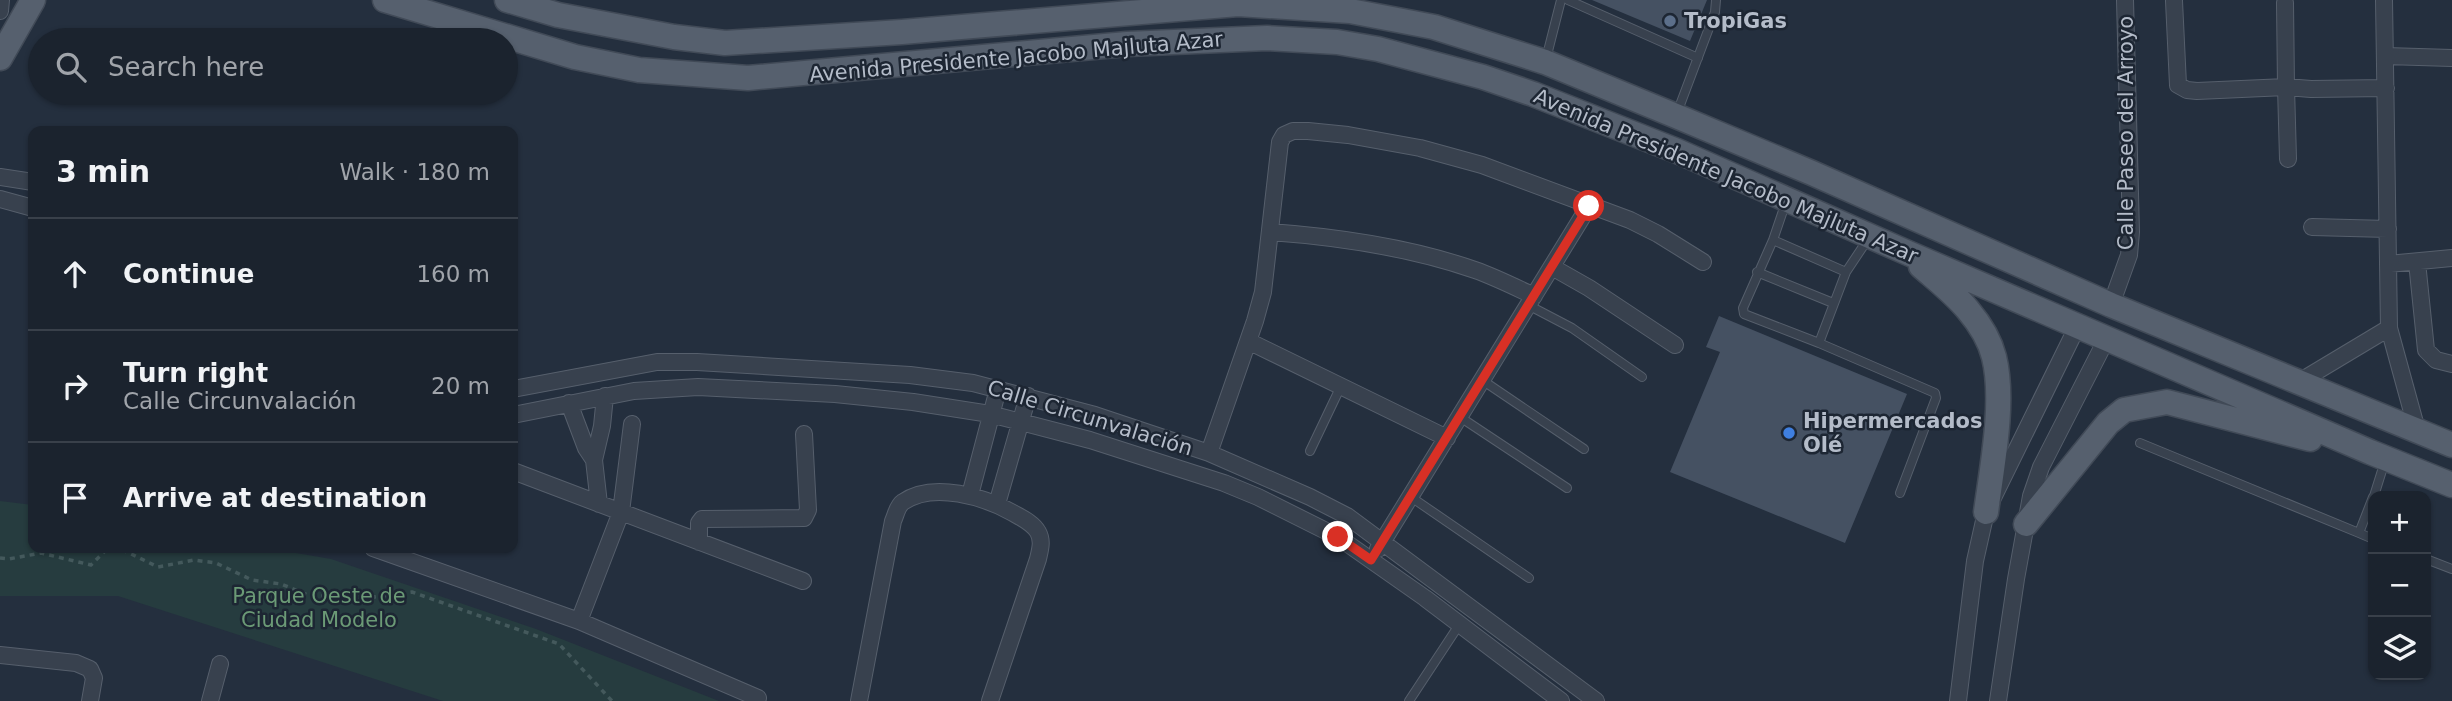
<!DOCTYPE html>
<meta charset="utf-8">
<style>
:root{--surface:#1b232e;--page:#242b36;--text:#f1f3f6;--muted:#a0a4aa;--line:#39404a}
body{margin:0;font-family:"DejaVu Sans",sans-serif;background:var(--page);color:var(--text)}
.controls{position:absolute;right:21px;bottom:21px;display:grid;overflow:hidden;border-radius:14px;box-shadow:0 2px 5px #0004}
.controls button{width:63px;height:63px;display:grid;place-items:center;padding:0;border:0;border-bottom:2px solid var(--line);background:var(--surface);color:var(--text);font:35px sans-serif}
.stop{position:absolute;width:21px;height:21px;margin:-16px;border:5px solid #d93025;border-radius:50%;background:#fff}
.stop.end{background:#d93025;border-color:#fff;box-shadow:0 2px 7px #0008}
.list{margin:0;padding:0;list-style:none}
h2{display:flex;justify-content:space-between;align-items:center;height:91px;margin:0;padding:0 28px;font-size:30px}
h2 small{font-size:23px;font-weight:400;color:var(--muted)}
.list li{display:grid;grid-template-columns:46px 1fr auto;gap:21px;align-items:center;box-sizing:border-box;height:112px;padding:0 28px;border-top:2px solid var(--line)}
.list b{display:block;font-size:26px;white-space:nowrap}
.list p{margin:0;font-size:23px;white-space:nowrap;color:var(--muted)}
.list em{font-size:23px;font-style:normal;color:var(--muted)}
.icon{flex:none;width:38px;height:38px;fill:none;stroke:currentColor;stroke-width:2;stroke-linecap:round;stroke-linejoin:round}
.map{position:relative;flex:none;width:2452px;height:701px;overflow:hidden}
.search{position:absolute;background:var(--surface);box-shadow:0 2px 5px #0004;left:28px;top:28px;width:490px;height:77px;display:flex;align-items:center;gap:18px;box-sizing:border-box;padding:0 24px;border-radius:38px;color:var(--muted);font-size:26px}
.panel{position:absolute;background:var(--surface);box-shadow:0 2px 5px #0004;left:28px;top:126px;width:490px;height:427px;border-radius:14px}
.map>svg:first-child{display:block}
.green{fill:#263c3f}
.building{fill:#455162}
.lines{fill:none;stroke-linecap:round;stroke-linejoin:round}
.lane-casing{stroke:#565f6c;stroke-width:10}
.street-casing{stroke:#565f6c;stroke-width:18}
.primary-casing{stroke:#414a57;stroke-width:27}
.path{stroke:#44595c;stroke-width:3.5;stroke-dasharray:5 5;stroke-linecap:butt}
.lane{stroke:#38414e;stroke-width:8}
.street{stroke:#38414e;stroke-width:16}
.primary{stroke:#56606e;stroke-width:24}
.route{stroke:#d93025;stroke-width:9}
.service-dot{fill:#5c6f8a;stroke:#1d2633;stroke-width:2.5}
.shop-dot{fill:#3f7fe0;stroke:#1d2633;stroke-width:2.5}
.labels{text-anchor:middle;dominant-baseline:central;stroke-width:5;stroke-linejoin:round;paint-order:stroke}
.poi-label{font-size:21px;font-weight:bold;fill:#b4bcc9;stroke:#1d2633;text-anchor:start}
.street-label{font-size:21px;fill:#b4bcc9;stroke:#1d2633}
.park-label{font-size:21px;fill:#6b9a76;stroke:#1d2633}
</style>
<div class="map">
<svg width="2452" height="701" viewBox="0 0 2452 701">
<rect width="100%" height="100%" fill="#242f3e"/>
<path class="green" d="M0,501L33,505V548H267L331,559L536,629L719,701H443L118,596H0Z"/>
<path class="building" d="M1592,0H1707L1690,41Z
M1719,316L1907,394L1845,543L1670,472L1720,352L1706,347Z"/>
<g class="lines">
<g class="lane-casing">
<path id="lane" d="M1568,0L1698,58
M1546,59L1561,0
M1677,113L1715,12L1716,0
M1786,202L1773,240L1743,308L1744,314L1819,343L1846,272L1868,239
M1773,240L1846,272
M1757,272L1833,303
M1528,305L1572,328L1642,377
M1819,343L1935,393L1936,398L1900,493
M1482,380L1584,449
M1460,417L1567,488
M2140,443L2359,533L2373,497
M1310,451L1341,386
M2374,496L2385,461
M1411,497L1529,578
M2359,533L2373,539
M2426,559L2452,569
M1409,701L1459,625"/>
</g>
<g class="street-casing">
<path id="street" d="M2384,0L2389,328L2417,430
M2174,1L2178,85L2187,90L2197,91L2286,87L2288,159
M2285,3L2286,87L2311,89L2386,88
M0,11L1,0
M2386,56L2452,58
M0,177L33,182
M0,199L33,208
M2312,227L2388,229
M1270,232C1339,237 1409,247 1475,270C1495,277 1515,287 1534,296
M2417,262L2426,350L2436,360L2452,364
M2388,264L2452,258
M1552,267L1589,288L1675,345
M2111,305L2129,255L2131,232L2125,0
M1248,341L1447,438
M2299,382L2389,328
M513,389L657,362H697L910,375L973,383L1095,415L1209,453L1310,497L1347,516L1596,701
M569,403L586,448L594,460
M513,415L634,391L698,387L835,394L913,402L990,414L1090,440L1224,483L1258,497L1338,537L1425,598L1561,701
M1209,453L1255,321L1263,292L1280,142L1284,135L1293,131H1308L1348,135L1420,148L1482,165L1630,220L1658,234L1703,262
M513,471L803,581
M970,495L998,389
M599,504L594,460L602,426L605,396
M997,504L1028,396
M699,542V523L702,519L804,518L808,510L804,434
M373,548L579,621L758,698
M1378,549L1589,206
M579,621L621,512L632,424
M0,655L76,663L90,669L94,678L90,701
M210,701L220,664
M859,701L893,521C896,515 897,506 903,502C933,481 985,497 1013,513C1022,518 1033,523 1038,532C1043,541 1040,550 1038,559L990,701
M1958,701L1975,561L1986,512L2078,325
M1998,701L2016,579L2031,496L2041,467L2107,338"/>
</g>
<g class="primary-casing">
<path id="primary" d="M385,0L575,57L639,70L748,78L1127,44L1267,38L1337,42L1378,49L1483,77L1533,94L1677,151L1908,253L2370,452L2452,485
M507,0L558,15L674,37L725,43L902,32L1238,4L1350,11L1434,27L1545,62L1676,116L1812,173L2111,305L2452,445
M0,58L33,0
M1921,266C1937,280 1955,294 1968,310C1979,323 1990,341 1994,357C2005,401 1992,467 1986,512
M2026,524L2108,423L2124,410L2167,402L2310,439"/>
</g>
<path class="path" d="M0,558L9,559L41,553L91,565L105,551L123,550L158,567L194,560L216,563L252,580L281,584L308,595L359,599L412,592L559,644L612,701"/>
<use href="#lane" class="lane"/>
<use href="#street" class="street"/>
<use href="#primary" class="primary"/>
</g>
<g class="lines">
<path class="route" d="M1338,537L1371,560L1589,206"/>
</g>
<circle class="service-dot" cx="1670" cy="21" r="7"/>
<circle class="shop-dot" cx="1789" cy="433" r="7"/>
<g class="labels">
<g class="poi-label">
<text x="1684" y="21">TropiGas</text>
<text x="1803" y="421">Hipermercados<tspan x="1803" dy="24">Olé</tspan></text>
</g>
<g class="street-label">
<text transform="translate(1016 57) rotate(-5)">Avenida Presidente Jacobo Majluta Azar</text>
<text transform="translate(2126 133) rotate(-90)">Calle Paseo del Arroyo</text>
<text transform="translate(1726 176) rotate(23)">Avenida Presidente Jacobo Majluta Azar</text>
<text transform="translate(1090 418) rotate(17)">Calle Circunvalación</text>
</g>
<g class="park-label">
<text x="319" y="596">Parque Oeste de<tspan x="319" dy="24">Ciudad Modelo</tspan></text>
</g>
</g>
</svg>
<div class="controls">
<button>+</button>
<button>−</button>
<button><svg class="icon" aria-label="layers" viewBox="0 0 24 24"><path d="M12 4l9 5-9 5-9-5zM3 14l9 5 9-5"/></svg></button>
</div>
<div class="stop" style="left:1589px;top:206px"></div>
<div class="stop end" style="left:1338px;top:537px"></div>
<div class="search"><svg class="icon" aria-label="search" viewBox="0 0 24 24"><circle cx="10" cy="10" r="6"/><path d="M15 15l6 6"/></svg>Search here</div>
<section class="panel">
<h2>3 min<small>Walk · 180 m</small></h2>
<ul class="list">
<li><svg class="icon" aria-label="ahead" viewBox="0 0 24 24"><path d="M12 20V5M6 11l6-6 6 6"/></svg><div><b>Continue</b></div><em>160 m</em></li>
<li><svg class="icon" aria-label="right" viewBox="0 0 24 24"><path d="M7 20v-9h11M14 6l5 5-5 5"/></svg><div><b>Turn right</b><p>Calle Circunvalación</p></div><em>20 m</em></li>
<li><svg class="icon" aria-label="arrive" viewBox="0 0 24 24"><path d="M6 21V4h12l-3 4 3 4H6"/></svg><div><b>Arrive at destination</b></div></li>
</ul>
</section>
</div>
